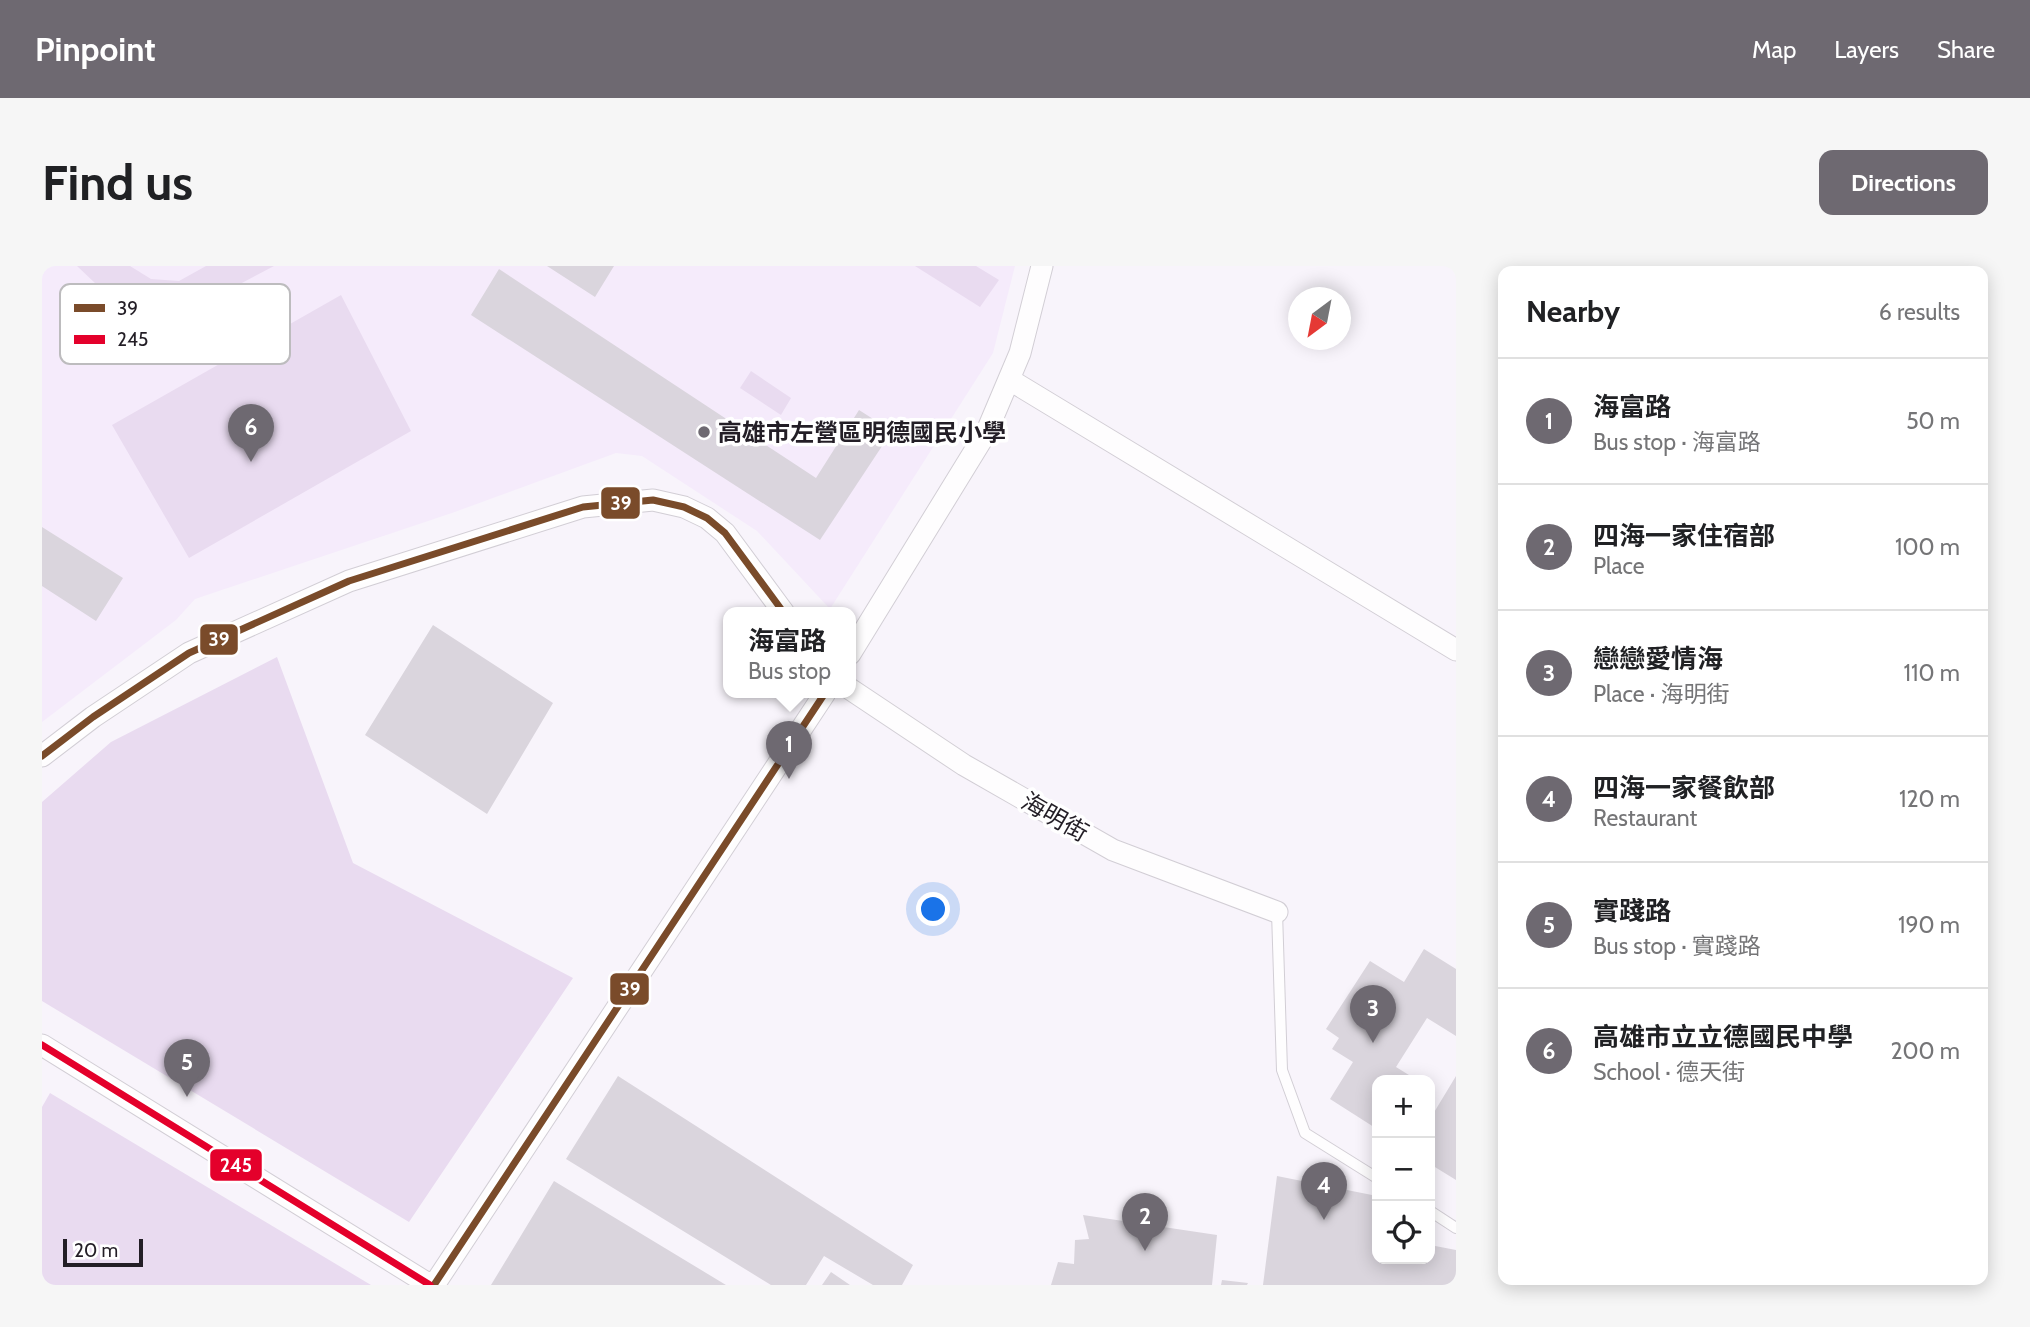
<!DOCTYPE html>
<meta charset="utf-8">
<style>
:root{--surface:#fff;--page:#f6f6f6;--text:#202124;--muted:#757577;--line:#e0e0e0;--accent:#6e6971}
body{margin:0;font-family:Cabin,"Noto Sans TC",sans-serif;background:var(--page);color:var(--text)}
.controls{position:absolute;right:21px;bottom:21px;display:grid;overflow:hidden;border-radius:14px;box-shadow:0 4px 18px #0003}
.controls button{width:63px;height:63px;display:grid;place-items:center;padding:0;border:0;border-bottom:2px solid var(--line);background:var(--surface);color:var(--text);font:35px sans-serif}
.compass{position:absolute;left:1246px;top:21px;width:63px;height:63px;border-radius:50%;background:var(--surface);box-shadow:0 4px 18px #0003;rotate:212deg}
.scale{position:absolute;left:21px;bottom:18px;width:80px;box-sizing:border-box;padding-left:7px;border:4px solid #231e26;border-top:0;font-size:19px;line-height:24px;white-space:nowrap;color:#231e26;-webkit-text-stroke:5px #fff;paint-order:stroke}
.you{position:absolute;left:892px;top:644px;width:24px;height:24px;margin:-18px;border:5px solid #fff;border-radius:50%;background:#1a73e8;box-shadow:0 0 0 10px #1a73e833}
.badge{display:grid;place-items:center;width:46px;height:46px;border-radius:50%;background:var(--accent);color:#fff;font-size:23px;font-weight:700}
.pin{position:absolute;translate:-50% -58px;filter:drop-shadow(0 2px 4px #0008)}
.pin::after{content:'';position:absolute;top:37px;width:24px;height:21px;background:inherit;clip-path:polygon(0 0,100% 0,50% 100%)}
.popup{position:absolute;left:681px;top:341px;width:133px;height:91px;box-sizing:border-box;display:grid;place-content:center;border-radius:14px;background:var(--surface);filter:drop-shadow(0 2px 5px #0005);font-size:23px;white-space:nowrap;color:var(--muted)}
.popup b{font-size:26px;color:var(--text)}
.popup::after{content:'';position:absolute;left:50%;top:100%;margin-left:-14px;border:14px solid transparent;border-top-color:var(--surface)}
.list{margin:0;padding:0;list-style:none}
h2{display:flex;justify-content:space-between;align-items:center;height:91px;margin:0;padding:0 28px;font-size:30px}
h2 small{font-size:23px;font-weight:400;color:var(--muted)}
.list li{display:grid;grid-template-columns:46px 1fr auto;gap:21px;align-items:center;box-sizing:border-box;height:126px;padding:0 28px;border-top:2px solid var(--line)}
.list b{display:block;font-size:26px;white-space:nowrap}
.list p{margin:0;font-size:23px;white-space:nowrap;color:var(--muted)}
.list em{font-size:23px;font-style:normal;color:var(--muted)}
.icon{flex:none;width:38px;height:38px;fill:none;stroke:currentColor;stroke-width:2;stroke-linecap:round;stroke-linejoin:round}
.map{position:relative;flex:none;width:1414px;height:1019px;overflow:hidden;border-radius:14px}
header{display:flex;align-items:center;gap:42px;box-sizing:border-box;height:98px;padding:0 35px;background:var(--accent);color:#fff}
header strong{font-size:33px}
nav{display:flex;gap:38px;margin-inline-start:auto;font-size:24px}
.intro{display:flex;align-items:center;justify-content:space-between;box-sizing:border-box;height:168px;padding:0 42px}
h1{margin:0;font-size:49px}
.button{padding:18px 32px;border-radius:14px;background:var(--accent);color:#fff;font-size:24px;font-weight:700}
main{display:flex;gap:42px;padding:0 42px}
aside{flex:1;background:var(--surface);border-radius:14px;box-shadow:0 4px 18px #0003}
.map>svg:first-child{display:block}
.built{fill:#f5ebfb}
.green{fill:#e9dbf0}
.building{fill:#dad5dd}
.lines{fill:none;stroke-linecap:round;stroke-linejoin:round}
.service-casing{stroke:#d2ced5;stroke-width:12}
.minor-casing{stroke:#d2ced5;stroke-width:23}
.service{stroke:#fefdfe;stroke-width:10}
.minor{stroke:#fefdfe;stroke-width:21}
.bus-1-casing{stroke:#fff;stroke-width:12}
.bus-2-casing{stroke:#fff;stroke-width:12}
.bus-1{stroke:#7a4b2a;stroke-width:7}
.bus-2{stroke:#e4002b;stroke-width:7}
.poi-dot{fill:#6e6971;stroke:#fff;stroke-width:2.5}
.labels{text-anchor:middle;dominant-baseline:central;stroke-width:7;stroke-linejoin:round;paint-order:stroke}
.poi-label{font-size:24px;font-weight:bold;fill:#231e26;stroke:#fff;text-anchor:start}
.street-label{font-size:24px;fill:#231e26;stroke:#fff}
.key{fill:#fff;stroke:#bdbcbe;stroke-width:2}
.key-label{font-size:19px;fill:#231e26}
.line-badge{stroke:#fff;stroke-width:2.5}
.badge-label{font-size:19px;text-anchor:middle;font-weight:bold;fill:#fff}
</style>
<header>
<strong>Pinpoint</strong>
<nav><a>Map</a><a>Layers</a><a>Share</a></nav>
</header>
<div class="intro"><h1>Find us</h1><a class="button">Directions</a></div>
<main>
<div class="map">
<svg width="1414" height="1019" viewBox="0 0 1414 1019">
<rect width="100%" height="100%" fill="#f8f4fb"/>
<path class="built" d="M0,0H973L951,87L788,343L715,265L600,190L574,187L410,247L153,333L134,354L0,456Z"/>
<path class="green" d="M35,0H88L109,13L137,15L164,0H232L64,89L49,64L95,39L54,18Z
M873,0H934L957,14L938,41Z
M299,29L369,165L147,292L70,159Z
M709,105L749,132L739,149L698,122Z
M235,391L311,597L531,712L367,956L0,735V536L69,476Z
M8,827L329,1019H0V841Z"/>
<path class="building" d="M505,0H572L553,31Z
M457,3L774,212L817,144L850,165L778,274L429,49Z
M0,261L81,312L54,355L0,320Z
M391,359L511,437L445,548L323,469Z
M1382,683L1414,703V770L1385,752L1354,801L1375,814H1335V863L1288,833L1311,796L1290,783L1297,772L1284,763L1328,695L1362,716Z
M576,810L871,999L860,1019H831L782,990L764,1019H729L524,893Z
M1414,810V914L1388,898V853Z
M1235,910L1335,930V993H1388V979L1414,984V1019H1221Z
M512,915L684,1019H449Z
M1041,949L1175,969L1170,1019H1009L1016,996L1032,998L1033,974L1047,973Z
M789,1006L808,1019H780Z
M1180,1014L1206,1017L1205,1019H1179Z"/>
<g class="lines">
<g class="service-casing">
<path id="service" d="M1235,646L1240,804L1263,867L1335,912
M1388,945L1414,962"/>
</g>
<g class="minor-casing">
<path id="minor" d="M968,114L1414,384
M808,388L945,165L978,87L1000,0
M808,423L922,499L1071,584L1235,646
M0,490L51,451L147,387L307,315L541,241L611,234L642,241L665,252L683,267L742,347
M0,779L388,1019
M392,1019L783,427"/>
</g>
<use href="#service" class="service"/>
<use href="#minor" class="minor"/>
<g class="bus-1-casing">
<path id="bus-1" d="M0,490L51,451L147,387L307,315L541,241L611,234L642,241L665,252L683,267L742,347
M392,1019L783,427"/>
</g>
<g class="bus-2-casing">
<path id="bus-2" d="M0,779L388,1019"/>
</g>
<use href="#bus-1" class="bus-1"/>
<use href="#bus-2" class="bus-2"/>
</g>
<circle class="poi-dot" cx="662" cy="166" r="7"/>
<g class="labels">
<g class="poi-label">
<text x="676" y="166">高雄市左營區明德國民小學</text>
</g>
<g class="street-label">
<text transform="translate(1013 551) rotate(30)">海明街</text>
</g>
</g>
<rect x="18" y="18" width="230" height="80" rx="10" class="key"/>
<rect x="32" y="38" width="31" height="8" fill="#7a4b2a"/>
<rect x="32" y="69" width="31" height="9" fill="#e4002b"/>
<g class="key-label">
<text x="75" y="49">39</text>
<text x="75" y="80">245</text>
</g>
<g class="line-badge">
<rect x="558" y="220" width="41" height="34" rx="7" fill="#7a4b2a"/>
<rect x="157" y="357" width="40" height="33" rx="7" fill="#7a4b2a"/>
<rect x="567" y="706" width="41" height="34" rx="7" fill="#7a4b2a"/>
<rect x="167" y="882" width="54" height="34" rx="7" fill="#e4002b"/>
</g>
<g class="badge-label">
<text x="579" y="244">39</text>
<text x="177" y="380">39</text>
<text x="588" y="730">39</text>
<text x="194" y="906">245</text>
</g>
</svg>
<div class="controls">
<button>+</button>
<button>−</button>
<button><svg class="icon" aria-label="locate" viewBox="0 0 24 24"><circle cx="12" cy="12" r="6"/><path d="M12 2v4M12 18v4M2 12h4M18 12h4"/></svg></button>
</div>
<svg class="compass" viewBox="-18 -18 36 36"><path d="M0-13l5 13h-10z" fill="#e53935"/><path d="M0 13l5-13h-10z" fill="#757577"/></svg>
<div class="scale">20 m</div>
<div class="you"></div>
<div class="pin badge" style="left:747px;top:513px">1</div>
<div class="popup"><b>海富路</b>Bus stop</div>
<div class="pin badge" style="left:1103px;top:985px">2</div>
<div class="pin badge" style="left:1331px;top:777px">3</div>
<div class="pin badge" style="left:1282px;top:954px">4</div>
<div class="pin badge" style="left:145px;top:831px">5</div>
<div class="pin badge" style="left:209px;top:196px">6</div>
</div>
<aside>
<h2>Nearby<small>6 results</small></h2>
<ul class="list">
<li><span class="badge">1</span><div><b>海富路</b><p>Bus stop · 海富路</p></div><em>50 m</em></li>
<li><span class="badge">2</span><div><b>四海一家住宿部</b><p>Place</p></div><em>100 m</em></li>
<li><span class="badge">3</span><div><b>戀戀愛情海</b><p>Place · 海明街</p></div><em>110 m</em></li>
<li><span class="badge">4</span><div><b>四海一家餐飲部</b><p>Restaurant</p></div><em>120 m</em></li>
<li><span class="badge">5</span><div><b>實踐路</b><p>Bus stop · 實踐路</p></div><em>190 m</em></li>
<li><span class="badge">6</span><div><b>高雄市立立德國民中學</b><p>School · 德天街</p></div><em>200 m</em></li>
</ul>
</aside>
</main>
